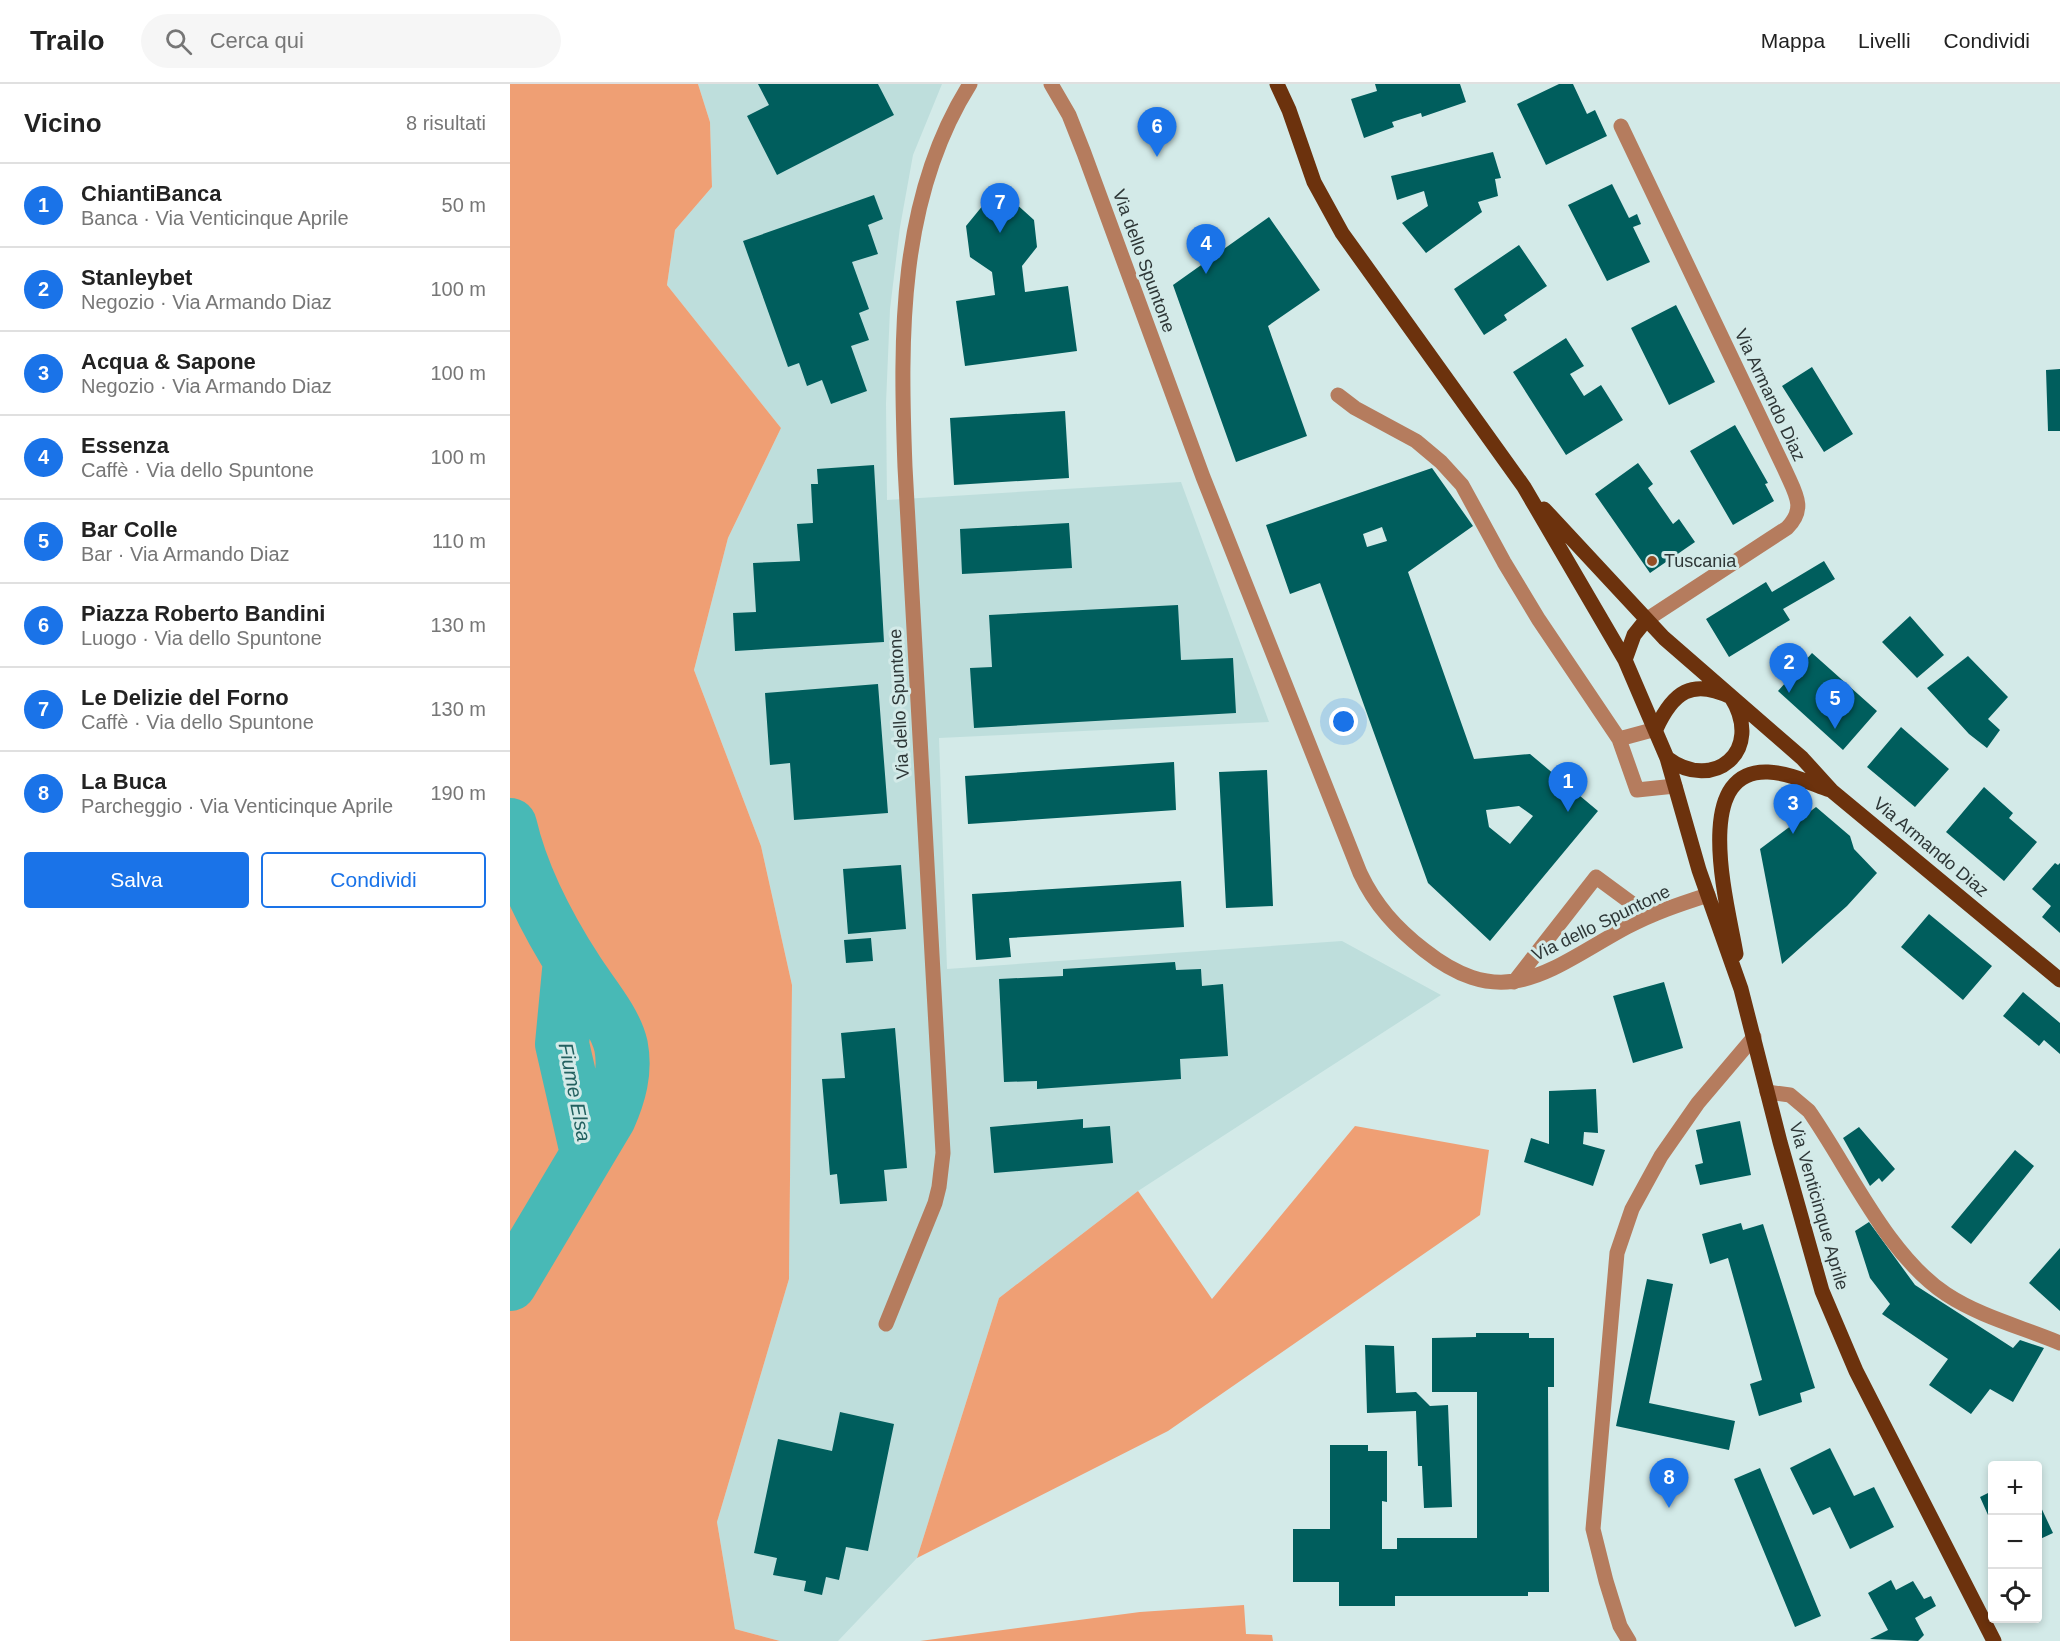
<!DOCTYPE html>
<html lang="it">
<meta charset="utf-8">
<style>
:root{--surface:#fff;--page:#f6f6f6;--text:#222;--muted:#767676;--line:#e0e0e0;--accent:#1a73e8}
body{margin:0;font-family:Helvetica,sans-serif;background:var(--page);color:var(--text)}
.controls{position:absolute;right:18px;bottom:18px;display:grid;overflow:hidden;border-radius:6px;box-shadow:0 3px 9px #0003}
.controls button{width:54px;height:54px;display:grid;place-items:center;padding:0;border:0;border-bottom:2px solid var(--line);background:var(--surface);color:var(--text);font:30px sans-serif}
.you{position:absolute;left:834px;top:638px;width:21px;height:21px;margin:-15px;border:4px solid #fff;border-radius:50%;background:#1a73e8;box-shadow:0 0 0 9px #1a73e833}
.badge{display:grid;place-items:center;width:39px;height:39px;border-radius:50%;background:var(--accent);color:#fff;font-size:20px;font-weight:700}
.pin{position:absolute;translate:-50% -50px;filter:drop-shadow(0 2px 3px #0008)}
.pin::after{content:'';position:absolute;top:32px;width:21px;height:18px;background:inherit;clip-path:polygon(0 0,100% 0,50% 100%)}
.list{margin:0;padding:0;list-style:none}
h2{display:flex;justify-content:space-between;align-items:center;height:78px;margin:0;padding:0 24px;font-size:26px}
h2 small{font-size:20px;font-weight:400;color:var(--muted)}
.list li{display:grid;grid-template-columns:39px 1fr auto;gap:18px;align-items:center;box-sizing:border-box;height:84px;padding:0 24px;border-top:2px solid var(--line)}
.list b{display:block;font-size:22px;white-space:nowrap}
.list p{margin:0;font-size:20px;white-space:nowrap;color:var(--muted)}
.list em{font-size:20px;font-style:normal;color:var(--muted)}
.actions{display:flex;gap:12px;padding:18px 24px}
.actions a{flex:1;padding:14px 0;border:2px solid var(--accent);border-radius:6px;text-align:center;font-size:21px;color:var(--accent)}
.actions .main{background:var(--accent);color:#fff}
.icon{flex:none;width:33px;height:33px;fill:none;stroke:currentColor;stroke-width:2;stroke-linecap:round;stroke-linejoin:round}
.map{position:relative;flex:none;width:1550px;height:1557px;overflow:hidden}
header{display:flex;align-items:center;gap:36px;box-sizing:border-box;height:84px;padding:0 30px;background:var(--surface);border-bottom:2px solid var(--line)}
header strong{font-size:28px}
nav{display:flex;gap:33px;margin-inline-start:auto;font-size:21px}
.search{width:420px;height:54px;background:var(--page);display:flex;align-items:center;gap:15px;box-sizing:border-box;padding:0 21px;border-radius:33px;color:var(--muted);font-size:22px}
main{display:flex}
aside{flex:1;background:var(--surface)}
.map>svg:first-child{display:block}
.built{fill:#bededc}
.green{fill:#ef9f74}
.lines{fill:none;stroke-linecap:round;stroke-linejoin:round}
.river{stroke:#48b9b6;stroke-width:54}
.building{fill:#005e5d;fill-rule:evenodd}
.minor{stroke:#b57c5e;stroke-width:15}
.major{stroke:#6c320d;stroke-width:15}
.poi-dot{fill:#954f26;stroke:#d3eae8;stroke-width:2}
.labels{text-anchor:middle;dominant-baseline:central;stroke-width:6;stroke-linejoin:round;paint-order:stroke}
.street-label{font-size:18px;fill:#2e3737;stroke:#d3eae8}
.poi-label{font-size:18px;fill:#2e3737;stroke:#d3eae8;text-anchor:start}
.water-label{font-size:20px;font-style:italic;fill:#22605f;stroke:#d3eae8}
</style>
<header>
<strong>Trailo</strong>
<div class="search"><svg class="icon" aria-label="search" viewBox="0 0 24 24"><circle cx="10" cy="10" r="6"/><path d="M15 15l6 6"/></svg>Cerca qui</div>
<nav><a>Mappa</a><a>Livelli</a><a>Condividi</a></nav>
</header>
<main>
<aside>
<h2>Vicino<small>8 risultati</small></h2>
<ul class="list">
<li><span class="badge">1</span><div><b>ChiantiBanca</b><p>Banca · Via Venticinque Aprile</p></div><em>50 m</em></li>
<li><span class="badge">2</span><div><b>Stanleybet</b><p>Negozio · Via Armando Diaz</p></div><em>100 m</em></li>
<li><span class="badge">3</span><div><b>Acqua &amp; Sapone</b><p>Negozio · Via Armando Diaz</p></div><em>100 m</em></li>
<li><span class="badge">4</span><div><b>Essenza</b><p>Caffè · Via dello Spuntone</p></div><em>100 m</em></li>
<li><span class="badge">5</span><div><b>Bar Colle</b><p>Bar · Via Armando Diaz</p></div><em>110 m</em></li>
<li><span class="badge">6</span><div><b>Piazza Roberto Bandini</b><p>Luogo · Via dello Spuntone</p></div><em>130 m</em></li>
<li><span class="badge">7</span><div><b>Le Delizie del Forno</b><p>Caffè · Via dello Spuntone</p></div><em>130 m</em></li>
<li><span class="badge">8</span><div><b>La Buca</b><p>Parcheggio · Via Venticinque Aprile</p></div><em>190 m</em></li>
</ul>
<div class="actions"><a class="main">Salva</a><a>Condividi</a></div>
</aside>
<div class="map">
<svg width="1550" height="1557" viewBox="0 0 1550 1557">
<rect width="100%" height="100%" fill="#d3eae8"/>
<path class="built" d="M188,0H432L403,71L390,143L380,225L376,319L377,416L671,398L759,638L429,654L437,885L832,857L931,911L628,1107L489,1214L407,1474L328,1557H270L225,1545L207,1438L279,1195L282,901L251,762L184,586L218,454L271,344L157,201L165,146L202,103L200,38Z"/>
<path class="green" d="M0,0H188L200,38L202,103L165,146L157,201L271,344L218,454L184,586L251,762L282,901L279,1195L207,1438L225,1545L270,1557H0Z
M845,1042L979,1066L970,1131L658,1347L407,1474L489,1214L628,1107L702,1215Z
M734,1521L736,1550L762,1551L763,1557H410L630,1528Z"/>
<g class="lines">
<path class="river" d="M0,741C12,793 38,842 67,887C81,909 105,936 111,962C116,988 109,1011 99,1034L0,1200
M60,876L52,960L77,1069"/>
</g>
<path class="building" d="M248,0H368L384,31L267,91L237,32L259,21Z
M865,0H950L956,18L912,33L911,29L882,38L884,43L854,54L841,15L867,7Z
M1049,0H1063L1077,30L1085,26L1097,52L1036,81L1007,20Z
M983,68L991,94L985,95L988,112L968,118L972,128L916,169L892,139L918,122L914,107L887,116L881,92Z
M1102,100L1119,134L1127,130L1131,140L1123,143L1140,178L1097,197L1058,121Z
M364,111L373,135L358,141L368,170L342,178L359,225L349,229L359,256L341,262L357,307L321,320L312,296L297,302L289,279L278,283L233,157Z
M503,117L524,136L527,163L512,182L515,208L558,202L567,267L455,282L446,217L485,211L482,188L460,173L456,142L474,120Z
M759,133L810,206L758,242L797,352L726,378L663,201Z
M1009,161L1037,202L994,231L997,236L974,251L944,205Z
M1166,221L1205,298L1159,321L1121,244Z
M1056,254L1074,282L1060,290L1074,312L1091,301L1113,336L1056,371L1003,288Z
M1302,283L1343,350L1314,368L1272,302Z
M1550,285V347H1538L1536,286Z
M555,327L559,394L444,401L440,334Z
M1225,341L1258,399L1255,400L1264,417L1223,441L1180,367Z
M1128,379L1143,400L1138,404L1163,440L1169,435L1185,458L1140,489L1085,410Z
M364,381L374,558L225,567L223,529L246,528L243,479L290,477L287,440L303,439L301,400H308L307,385Z
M922,384L963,442L898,488L964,675L1020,670L1088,727L980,857L918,799L810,499L780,510L756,441ZM872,443L877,457L857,463L853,450ZM1009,722L1023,732L1000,760L979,743L976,726Z
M559,439L562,484L452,490L450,445Z
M1314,477L1325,495L1273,525L1280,536L1219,573L1196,535L1256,498L1262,508Z
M668,521L671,576L723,574L726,629L464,644L460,584L482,583L479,531Z
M1400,532L1434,571L1407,594L1372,558Z
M1302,569L1367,627L1333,666L1268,607Z
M1458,572L1498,613L1478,635L1490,646L1477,664L1459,650L1417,604Z
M368,600L378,729L284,736L280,679L260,681L255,609Z
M1391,643L1439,685L1405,723L1357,683Z
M664,678L666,726L458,740L455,692Z
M757,686L763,822L716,824L709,688Z
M1474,703L1503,729L1499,734L1527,758L1494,797L1436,748Z
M1306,723L1340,752L1344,765L1367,789L1337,822L1272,880L1250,765Z
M1545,779L1548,781L1550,779V849L1532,833L1541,822L1522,805Z
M391,781L396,845L338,850L333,785Z
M671,797L674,843L499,854L501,873L466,876L462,810Z
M1419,830L1482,882L1453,916L1391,863Z
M361,854L363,877L336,879L334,856Z
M665,878L666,886L691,885L692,902L713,900L718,972L670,975L671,995L527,1005V997L494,998L489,895L553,892V885Z
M1154,898L1173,964L1123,979L1103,912Z
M1513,908L1550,939V970L1534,956L1529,962L1493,932Z
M385,944L397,1084L374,1086L377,1117L330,1120L327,1090L320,1091L312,995L335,994L331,949Z
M1086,1005L1088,1049L1074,1048L1073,1060L1095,1066L1083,1102L1014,1078L1021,1054L1039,1060V1007Z
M573,1035V1044L600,1042L603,1079L484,1089L480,1043Z
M1230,1037L1241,1091L1190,1101L1185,1081L1193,1079L1186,1046Z
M1349,1043L1385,1085L1372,1098L1369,1094L1360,1102L1333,1054Z
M1505,1066L1524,1082L1461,1160L1441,1143Z
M1359,1138L1405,1201L1503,1264L1510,1256L1534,1264L1503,1318L1480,1305L1461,1330L1419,1301L1438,1275L1372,1230L1380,1220L1360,1194L1345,1147Z
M1231,1139L1233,1146L1253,1140L1305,1304L1290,1309L1292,1318L1249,1332L1240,1300L1252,1296L1218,1174L1200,1180L1192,1150Z
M1550,1164V1227L1519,1199Z
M1137,1195L1163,1200L1139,1319L1225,1337L1219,1366L1106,1342Z
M966,1249H1019V1254H1044V1303H1038L1039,1508H1018V1512H885V1522H829V1498H783V1445H820V1361H858V1367H877V1418L872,1417V1465H887V1454H967V1308H922V1254L966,1253Z
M855,1261L884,1262L886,1309L906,1308L920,1322L938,1321L942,1423L914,1424L912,1382H908L906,1327L857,1329Z
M330,1328L384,1340L358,1467L336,1463L329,1496L316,1493L312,1511L294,1507L296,1497L263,1491L267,1474L244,1469L268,1355L322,1367Z
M1320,1364L1344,1412L1364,1403L1384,1443L1340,1465L1320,1423L1303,1431L1280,1384Z
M1250,1384L1311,1532L1285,1543L1224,1395Z
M1482,1407V1440L1470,1413Z
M1528,1417L1543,1449L1528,1456Z
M1381,1496L1386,1506L1403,1497L1414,1515L1421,1512L1426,1522L1405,1534L1414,1551L1408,1557L1360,1555L1378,1546L1358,1509Z"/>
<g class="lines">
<path class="minor" d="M541,0L559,31L574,69L693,393L850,789C865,821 886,844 914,866C996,931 1041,884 1117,843C1143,829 1170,820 1198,811
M1111,42L1275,386C1285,409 1297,424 1277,444L1136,536
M828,311L845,324L906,357L931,378L952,401L994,478L1029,536L1109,655L1127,706L1165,702
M1109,655L1146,645
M1004,898L1086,793L1139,832
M1257,1008L1280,1011L1299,1027C1339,1084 1377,1171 1436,1210C1471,1233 1512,1243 1550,1259
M376,1240L425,1119L429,1103L433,1069L395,383C390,253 388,114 460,0
M1119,1557L1110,1542L1096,1497L1083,1445L1107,1169L1122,1125L1151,1072L1188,1019L1244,953"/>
<path class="major" d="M767,0L779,26L804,98L832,149L1014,403L1115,576L1157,674L1189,786L1231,905L1270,1058L1312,1207L1346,1287L1484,1557
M1034,425L1154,554L1292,674L1322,707L1550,896
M1115,576L1124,551L1136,536
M1146,645C1163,608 1182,594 1221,613C1255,667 1203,709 1157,674
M1226,870C1219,826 1179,685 1258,688C1279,689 1300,699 1320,706"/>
</g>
<circle class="poi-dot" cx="1142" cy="477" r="6"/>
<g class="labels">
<g class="street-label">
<text transform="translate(634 177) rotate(70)">Via dello Spuntone</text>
<text transform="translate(1260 311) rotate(65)">Via Armando Diaz</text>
<text transform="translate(389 620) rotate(-93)">Via dello Spuntone</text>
<text transform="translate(1421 763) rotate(40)">Via Armando Diaz</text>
<text transform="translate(1091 839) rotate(-26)">Via dello Spuntone</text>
<text transform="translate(1309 1122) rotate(74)">Via Venticinque Aprile</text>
</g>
<g class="poi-label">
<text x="1154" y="477">Tuscania</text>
</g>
<g class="water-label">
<text transform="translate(65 1008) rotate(79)">Fiume Elsa</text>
</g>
</g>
</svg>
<div class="controls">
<button>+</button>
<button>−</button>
<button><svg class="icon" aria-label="locate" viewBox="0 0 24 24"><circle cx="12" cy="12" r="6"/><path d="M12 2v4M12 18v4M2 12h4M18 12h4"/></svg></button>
</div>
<div class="you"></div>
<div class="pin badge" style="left:1058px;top:728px">1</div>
<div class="pin badge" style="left:1279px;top:609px">2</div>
<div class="pin badge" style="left:1283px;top:750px">3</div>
<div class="pin badge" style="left:696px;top:190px">4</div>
<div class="pin badge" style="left:1325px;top:645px">5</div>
<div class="pin badge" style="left:647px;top:73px">6</div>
<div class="pin badge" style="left:490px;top:149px">7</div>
<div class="pin badge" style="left:1159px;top:1424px">8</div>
</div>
</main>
